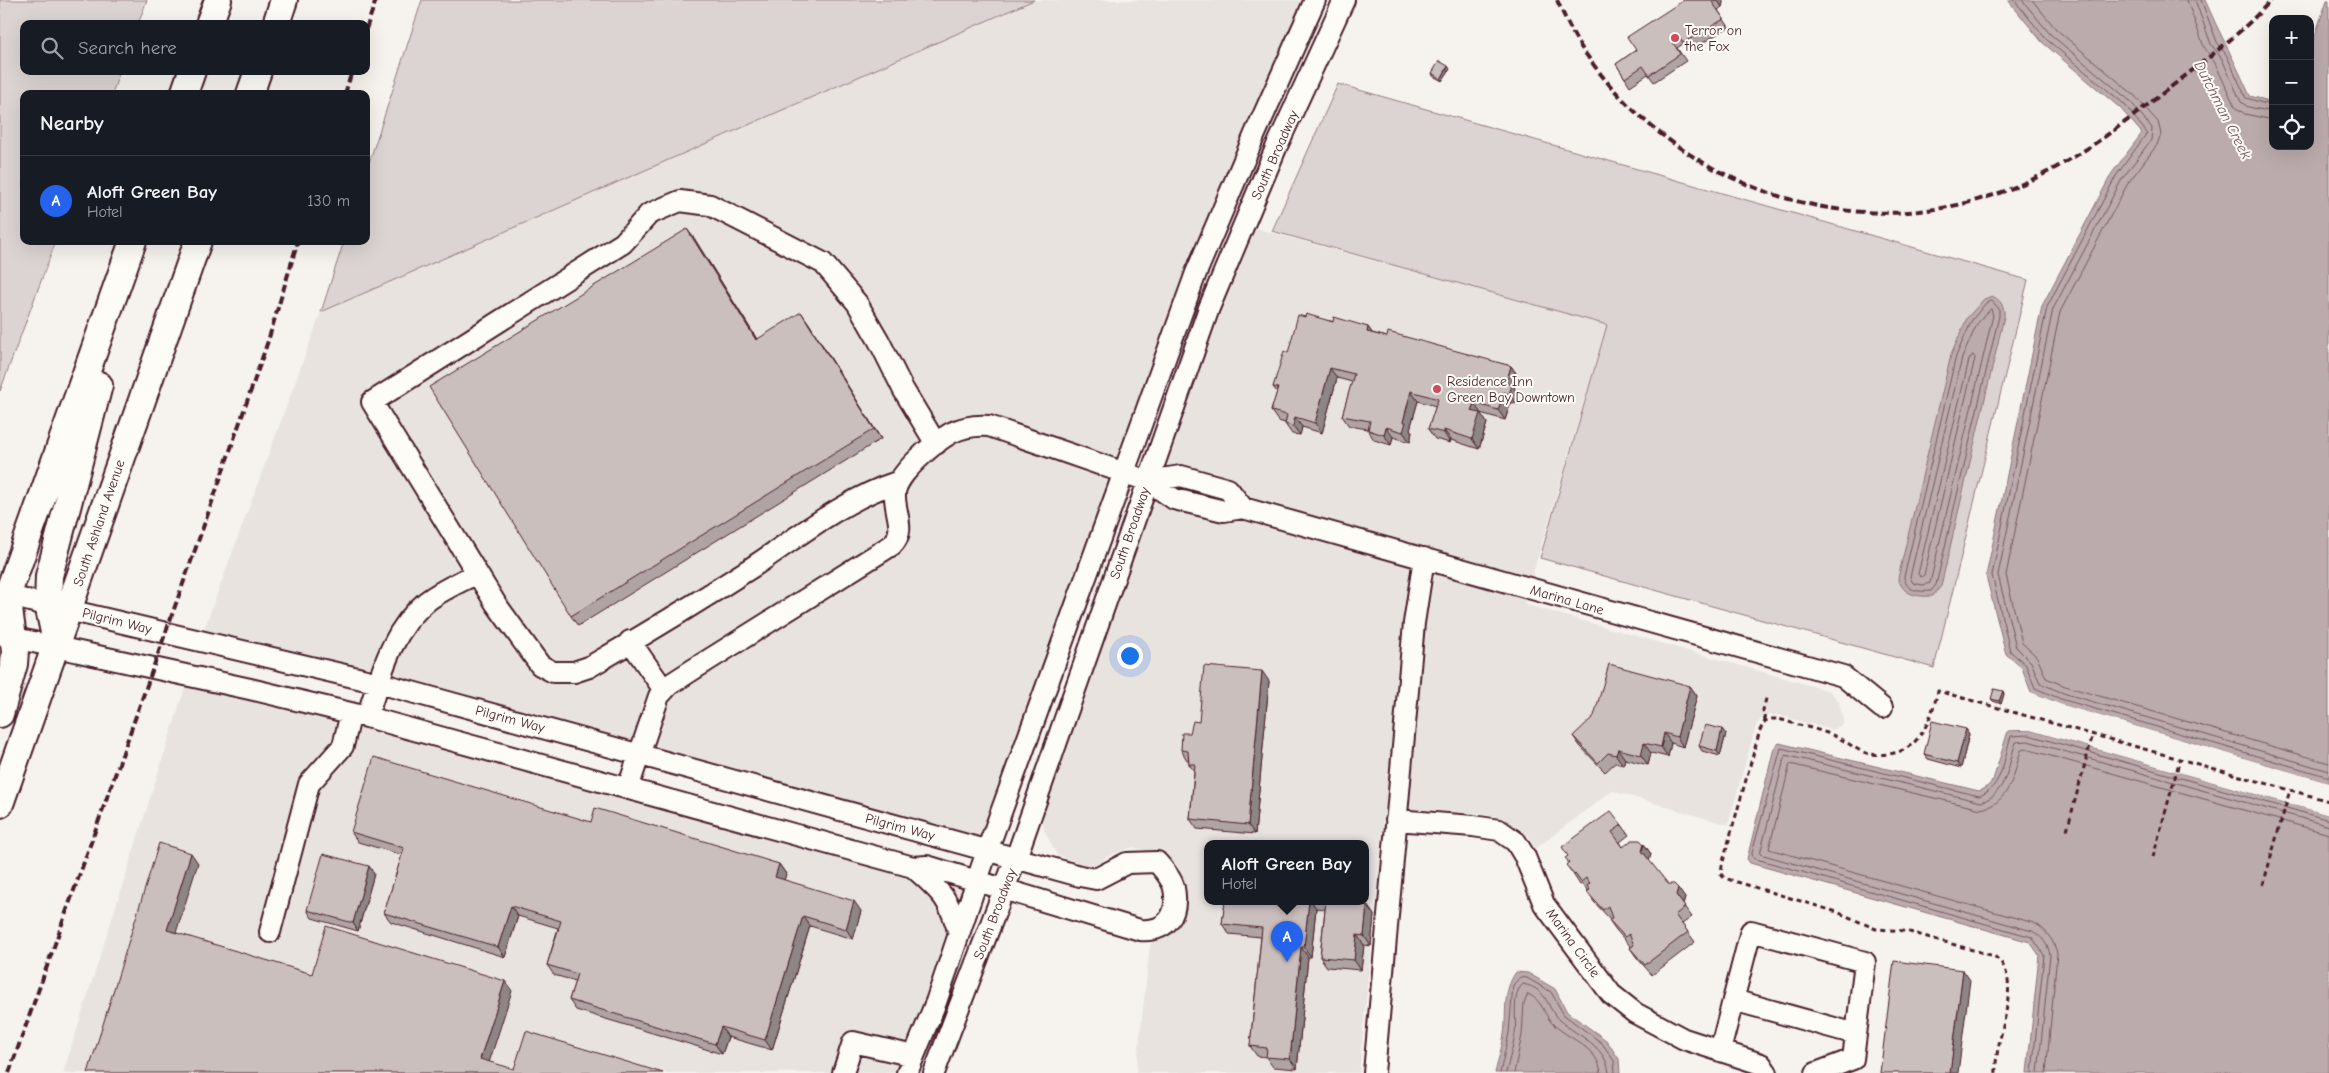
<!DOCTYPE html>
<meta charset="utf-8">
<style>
:root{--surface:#171b24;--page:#242831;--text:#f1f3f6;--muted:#9ea1a6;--line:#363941;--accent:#2563eb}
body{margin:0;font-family:"Comic Neue",sans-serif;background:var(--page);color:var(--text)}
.controls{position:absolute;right:15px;top:15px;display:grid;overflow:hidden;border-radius:10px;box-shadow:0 5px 20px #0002}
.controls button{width:45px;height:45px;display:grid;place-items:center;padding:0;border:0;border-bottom:1px solid var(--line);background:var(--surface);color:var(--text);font:25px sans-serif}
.you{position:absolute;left:1129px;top:655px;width:18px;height:18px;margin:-12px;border:4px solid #fff;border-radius:50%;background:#1a73e8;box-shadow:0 0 0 8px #1a73e833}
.badge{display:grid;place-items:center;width:32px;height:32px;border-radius:50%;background:var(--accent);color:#fff;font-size:16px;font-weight:700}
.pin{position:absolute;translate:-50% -41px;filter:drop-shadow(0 1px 2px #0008)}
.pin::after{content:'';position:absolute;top:26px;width:18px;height:15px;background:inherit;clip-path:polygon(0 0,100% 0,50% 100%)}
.popup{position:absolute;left:1204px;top:840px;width:165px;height:65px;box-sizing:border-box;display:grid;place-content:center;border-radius:10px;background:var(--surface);filter:drop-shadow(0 1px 4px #0005);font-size:16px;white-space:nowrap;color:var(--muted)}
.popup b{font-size:19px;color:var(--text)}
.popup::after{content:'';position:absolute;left:50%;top:100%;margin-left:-10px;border:10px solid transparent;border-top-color:var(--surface)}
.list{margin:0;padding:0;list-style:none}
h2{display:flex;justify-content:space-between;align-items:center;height:65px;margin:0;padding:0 20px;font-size:21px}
h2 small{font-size:16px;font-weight:400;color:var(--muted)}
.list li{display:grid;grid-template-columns:32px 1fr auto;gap:15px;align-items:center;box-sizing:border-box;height:90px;padding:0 20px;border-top:1px solid var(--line)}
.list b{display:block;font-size:19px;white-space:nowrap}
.list p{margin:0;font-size:16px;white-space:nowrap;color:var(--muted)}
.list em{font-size:16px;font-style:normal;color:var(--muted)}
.icon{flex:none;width:28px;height:28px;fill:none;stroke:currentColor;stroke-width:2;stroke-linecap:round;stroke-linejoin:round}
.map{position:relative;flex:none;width:2329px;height:1073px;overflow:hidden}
.search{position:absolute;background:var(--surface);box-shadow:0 5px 20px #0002;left:20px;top:20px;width:350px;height:55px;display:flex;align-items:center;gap:12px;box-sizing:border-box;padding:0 18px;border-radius:10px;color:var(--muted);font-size:19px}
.panel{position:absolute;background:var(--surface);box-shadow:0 5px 20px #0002;left:20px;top:90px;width:350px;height:155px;border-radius:10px}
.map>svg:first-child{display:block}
.built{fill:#e9e3e0;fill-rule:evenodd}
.green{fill:#dcd4d2;stroke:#937a7e}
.water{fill:#bbabac;stroke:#8e7378}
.pier{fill:#f6f3ef}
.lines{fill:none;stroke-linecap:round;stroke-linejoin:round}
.shore{stroke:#77575f;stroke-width:1}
.minor-casing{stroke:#4a1f2b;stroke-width:24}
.major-casing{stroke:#4a1f2b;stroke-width:30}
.path{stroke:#4a1f2b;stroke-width:3;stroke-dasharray:5 4;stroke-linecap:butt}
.minor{stroke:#fdfcf7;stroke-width:20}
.major{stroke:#fdfcf7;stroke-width:26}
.rail{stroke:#4a1f2b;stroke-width:4;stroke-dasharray:8 4;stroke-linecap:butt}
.wall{fill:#afa4a3;stroke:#4a1f2b}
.shaded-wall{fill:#8e8685;stroke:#4a1f2b}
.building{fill:#cbbfbe;stroke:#4a1f2b}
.poi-dot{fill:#d1495b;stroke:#fdfcf7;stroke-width:2}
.labels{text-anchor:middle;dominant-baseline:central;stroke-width:4;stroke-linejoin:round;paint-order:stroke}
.poi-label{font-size:14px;fill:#4a1f2b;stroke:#fdfcf7;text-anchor:start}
.street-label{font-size:14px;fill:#4a1f2b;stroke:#fdfcf7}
.water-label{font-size:15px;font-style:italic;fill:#725058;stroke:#fdfcf7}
</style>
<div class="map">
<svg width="2329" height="1073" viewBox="0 0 2329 1073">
<rect width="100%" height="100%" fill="#f6f3ef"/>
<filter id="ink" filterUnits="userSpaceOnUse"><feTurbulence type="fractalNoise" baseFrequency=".02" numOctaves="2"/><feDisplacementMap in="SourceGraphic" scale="10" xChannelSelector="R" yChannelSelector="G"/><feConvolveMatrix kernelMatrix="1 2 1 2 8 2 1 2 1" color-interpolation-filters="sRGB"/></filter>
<g filter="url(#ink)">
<path class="built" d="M1034,0H1315L1255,134L987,851L200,640L321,312Z
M1255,228L1607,325L1524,604L1830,691L1839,702L1844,724L1832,730L1778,715H1769L1761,719L1756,726L1728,825L1612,791L1535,849L1529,837L1517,826L1488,814L1385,807L1359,1073H1136L1150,944L1178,923L1185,905V885L1165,856L1133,847L1108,856L1095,866L1082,864L1057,855L1043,828L1044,807L1179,417ZM1208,843H1366V901H1208Z
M189,675L977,881L907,1073H63Z"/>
<path class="green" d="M0,0H147L138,24H24V71H120L112,94H24V241H56L0,391Z
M422,0H1034L321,312L344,241H366V172Z
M1338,84L2028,280L1934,668L1540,558L1607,325L1272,231Z"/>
<path class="water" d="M2008,0H2205C2219,33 2236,63 2250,96L2273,102V146H2310V62L2313,41L2327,0H2329V783L2060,704L2031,692L2022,668L2006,654L1986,576L2042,306L2112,173L2142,133L2120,108L2042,42Z
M1992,296C2001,300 2005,307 2004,317L1941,586L1933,596C1916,597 1903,595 1898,578L1951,355L1967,318L1984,299Z
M2029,730L2329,815V1073H2027L2039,955L2030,942L1750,863L1747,859L1774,748L1779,743L1979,791L1988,786L1993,780L2008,731Z
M1516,972L1528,973L1555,989L1567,1012L1606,1040L1619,1059L1620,1073H1495C1498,1060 1502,1047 1504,1034C1507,1012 1502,992 1516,972Z"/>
<path class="pier" d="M2031,692L2060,704L2329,783V785L2059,706L2030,694Z
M2020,727L2030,728L2329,813V815L2030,730H2019Z"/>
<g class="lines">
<path class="shore" d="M2014,0L2046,39L2124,104L2147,133L2116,176L2047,307L1992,575L2010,651L2026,665L2035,688L2061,699L2329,777
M2022,0L2050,34L2129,100L2152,128L2151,140L2122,179L2053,309L1998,575L2016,647L2031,662L2040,683L2063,693L2329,771
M2032,0L2056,29L2134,95L2158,122L2161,134L2157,145L2128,183L2060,312L2006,575L2022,643L2037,657L2046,678L2065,686L2329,763
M2187,0L2204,47L2215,63L2235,107L2245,114L2273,120
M2195,0L2211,44L2222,59L2241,102L2248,107L2273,112
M2201,0L2217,42L2227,56L2246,98L2273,106
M1992,301L1999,309V316L1936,585L1931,591C1918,592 1906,591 1904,577L1956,356L1972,320L1986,303Z
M1991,309L1993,315L1930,583L1923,585L1913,583L1910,577L1962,358L1977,324Z
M1973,355L1975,358L1924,575L1921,577L1918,574L1969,360Z
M1500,1073L1509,1033L1513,985L1520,977L1527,978L1551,992L1564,1015L1602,1043L1614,1061L1615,1073
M1506,1073C1509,1060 1513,1047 1515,1034C1517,1020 1511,994 1523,984C1550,990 1545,1007 1560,1021C1579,1037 1606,1045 1609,1073
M1514,1073L1522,1035L1524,1003L1528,994C1545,1002 1543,1016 1555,1026C1572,1040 1599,1049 1601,1073
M2032,1073L2044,955L2032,937L1753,858L1752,853L1781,748L1979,796C2003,788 2004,757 2011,736L2029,735L2329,820
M2038,1073L2050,955C2049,946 2041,935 2032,931L1760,854L1785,755L1981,802C2007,794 2008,765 2016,742L2028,741L2329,826
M2046,1073L2057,954C2055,942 2045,928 2034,923L1769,849L1790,764L1981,809C2010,803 2014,774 2021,750L2026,749L2329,834"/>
<g class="minor-casing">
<path id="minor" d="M1148,481L1181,476L1228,489L1243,508
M897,482C845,499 799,536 754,566C700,601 644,635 589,667L574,672H553L540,665L496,604L372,402L623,243L649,214L680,201L710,205L823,263L857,303L879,341L903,389L936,444
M0,594L379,683L1080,876L1096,879L1127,863L1157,862C1163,869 1172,879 1174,888C1179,915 1167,932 1140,930L927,866L913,867L367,717L250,689L1,635
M630,641L664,690
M367,717C381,675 391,631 426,602C441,590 461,582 477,573
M628,788L659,696L669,685L694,669L892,545C907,530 894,513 895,494C895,475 935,442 951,433C963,427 976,425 989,426L1148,481L1174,499L1224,511L1243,508L1843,676L1882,708
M1396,820L1473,826L1499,830L1516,842L1525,857L1544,904L1611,994L1635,1013L1684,1039L1761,1064L1767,1073
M913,867C941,892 949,897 959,934
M270,932L309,784L343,746L351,713
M1733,1000L1856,1034
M1720,1051L1751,931L1865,962L1853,1059L1816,1073
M843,1073L853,1042L914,1056
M907,1073L936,1002L987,851L1196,273L1255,134L1315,0
M934,1073L1016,858L1209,308L1276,148L1344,0
M1374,1073L1414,623L1424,558"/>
</g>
<g class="major-casing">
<path id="major" d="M209,24L218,0
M276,24L284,0
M184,94L192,71
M250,94L258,71
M0,616L133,241
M57,646L48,604L49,576L99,385
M0,714L14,664L15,651L7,596
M0,804L198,241"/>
</g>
<path class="path" d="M1765,721L1763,710L1767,695
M2067,830L2093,734
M2153,857L2180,759
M2263,885L2290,790
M1996,1073C1993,1039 2027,979 1994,956L1906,931L1876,929L1837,912L1724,878L1721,874L1722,865L1760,730L1765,721C1775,716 1785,721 1795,724C1807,727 1820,730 1832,735C1843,739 1852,747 1863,752C1871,755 1880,755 1889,754C1922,750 1931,717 1938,691L2329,801"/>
<use href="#minor" class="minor"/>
<use href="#major" class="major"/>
<path class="rail" d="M1557,0C1566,20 1575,40 1588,57C1675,182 1841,244 1987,197C2059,175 2114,131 2172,86C2207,59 2242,33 2271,0
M366,29L376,0
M345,94L352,71
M9,1073L216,491L268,341L298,241"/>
</g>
<path class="wall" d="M1684,0H1722L1723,2L1722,7L1718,10L1729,27L1689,51L1683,44L1677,48L1686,61L1654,82L1648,74L1630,86L1616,64L1636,50Z
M1450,69L1442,81L1433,76L1432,73Z
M694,238L757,339L808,322L881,439L578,626L571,616Z
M1305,317L1368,327L1372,333L1387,337L1511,366L1518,376L1514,388L1519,395L1516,404L1511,402L1505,420L1480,413L1487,423L1479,449L1451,440L1450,443L1435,439L1428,429L1436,406L1418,401L1410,429L1412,432L1410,442L1393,437L1391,445L1374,440L1368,430V429L1349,426L1342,416L1352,382L1337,378L1322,433L1302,427L1300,435L1292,434L1285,424V423L1278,421L1271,411L1277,392L1273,387L1288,353Z
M1269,681L1255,834L1197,829L1190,819L1194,771L1189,764V760H1187L1181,750L1190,733L1199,722Z
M1690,686L1697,696L1683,747L1671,743L1668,757L1651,753L1648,765L1625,759L1623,765L1615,763L1605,772L1580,746L1573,736Z
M2003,691L2004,694L2001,704L1993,701L1991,699Z
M1966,729L1969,734L1961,768L1928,759L1924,754Z
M1726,734L1720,756L1702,751L1699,746Z
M591,822L779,864L786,874L784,880L861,911L853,939L810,926L772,1050L728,1037L722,1054L576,1010L569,1000L575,981L554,975L547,965L558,928L518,916L505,957L391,922L384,913L402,855L358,842L351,832Z
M1622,825L1629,835L1620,842L1623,847L1644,844L1651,854L1649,861L1668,884L1685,898L1683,905L1692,917L1682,924L1695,942L1652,975L1637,958L1630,948L1631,947L1616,930L1609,920L1610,919L1594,902L1587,892L1588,891L1582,884L1580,885L1573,874L1568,863V856Z
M369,866L374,874L358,931L312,918L307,910Z
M1225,901H1363L1362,905H1367L1374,915L1371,946L1364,945L1361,970L1327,967L1320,957L1325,909L1316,908L1311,957H1308L1297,1069L1273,1067L1266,1057L1257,1056L1250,1046L1261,937L1229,934L1222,924Z"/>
<path class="shaded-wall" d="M1717,0H1722L1723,2L1722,7Z
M1448,66L1450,69L1442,81L1441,79Z
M687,229L694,238L763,350L756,340Z
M801,312L808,322L881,439L874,429Z
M1368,327L1375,337L1367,332Z
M1511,366L1518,376L1514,388L1519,395L1516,404L1509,394L1506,383Z
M1330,368L1337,378L1322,433L1315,423Z
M1411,391L1418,401L1410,429L1412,432L1410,442L1403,432V422Z
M1504,392L1511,402L1505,420L1498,410Z
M1474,403L1487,423L1479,449L1472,439L1471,411Z
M1295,417L1302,427L1300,435L1293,426Z
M1386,427L1393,437L1391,445L1384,435Z
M1444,430L1451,440L1450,443L1444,433Z
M1262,671L1269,681L1255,834L1248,825Z
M1690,686L1697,696L1683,747L1677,737Z
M2003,691L2004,694L2001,704L1999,701Z
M1722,729L1726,734L1720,756L1717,751Z
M1966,729L1969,734L1961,768L1957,763Z
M1664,733L1671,743L1668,757L1661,747Z
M1644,743L1651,753L1648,765L1641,755Z
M1618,749L1625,759L1623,765L1616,755Z
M1644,844L1651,854L1649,861L1642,851Z
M191,853L198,863L174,939L167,930Z
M779,864L786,874L782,887L775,877Z
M369,866L374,874L358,931L353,923Z
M1366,868L1367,870L1366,881Z
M1678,888L1685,898L1683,905L1676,895Z
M854,901L861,911L853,939L846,929Z
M1309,901H1311L1316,908L1311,957L1304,947Z
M1355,901H1363L1361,914L1354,904Z
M1367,905L1374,915L1371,946L1364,936Z
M511,906L518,916L505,957L498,947Z
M803,916L810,926L772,1050L765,1040Z
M1357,935L1364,945L1361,970L1354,960Z
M1301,947L1308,957L1297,1069L1290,1059Z
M1963,970L1970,980L1958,1073H1950Z
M505,981L512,991L487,1069L480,1059Z
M721,1027L728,1037L722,1054L715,1044Z"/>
<path class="building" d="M1684,0H1716L1712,2L1724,19L1683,43L1678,36L1672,41L1680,54L1649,75L1643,66L1625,78L1616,64L1636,50L1627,37Z
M1439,61L1448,66L1441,79L1432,73Z
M687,229L756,340L801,312L874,429L571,616L429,387Z
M1306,314L1333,322L1334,317L1368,327L1367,332L1387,337L1388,332L1511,366L1506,383L1512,385L1509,394L1504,392L1498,410L1474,403L1471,411L1480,413L1472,439L1444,430V433L1428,429L1438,399L1411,391L1403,422H1406L1403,432L1386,427L1384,435L1368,430L1370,421L1342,416L1354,374L1330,368L1315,423L1295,417L1293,426L1285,424L1287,415L1271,411L1278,388L1273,387L1284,351L1288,353L1298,315L1305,317Z
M1609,664L1690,686L1677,737L1664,733L1661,747L1644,743L1641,755L1618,749L1616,755L1608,753L1598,763L1573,736L1594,716Z
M1204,666L1262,671L1248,825L1190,819L1195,764H1189L1188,751L1181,750L1182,733H1190L1193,721L1199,722Z
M1994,689L2003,691L1999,701L1991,699Z
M1932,721L1966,729L1957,763L1924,754Z
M1705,725L1722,729L1717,751L1699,746Z
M374,757L591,822L595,808L779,864L775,877L854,901L846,929L803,916L765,1040L721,1027L715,1044L569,1000L577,974L547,965L561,921L511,906L498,947L384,913L404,848L351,832Z
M1611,811L1622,825L1612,832L1623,847L1632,840H1640L1644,844L1642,851L1668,884H1674L1678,888L1676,895L1685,907L1675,915L1688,932L1645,965L1630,948L1634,945L1629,934L1625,937L1609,920L1612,918L1608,906L1603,910L1587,892L1590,890L1587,886L1590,883L1586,878L1581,882L1575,874L1574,875L1566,865L1569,862L1565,858L1568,856L1562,847Z
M159,843L191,853L167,930L312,974L326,926L505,981L480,1059L514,1069L526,1031L663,1073H88Z
M323,854L369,866L353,923L307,910Z
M1225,901H1309L1304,947H1301L1290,1059L1266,1057L1267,1048L1250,1046L1262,928L1222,924Z
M1326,901H1355L1354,904L1367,905L1364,936L1357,935L1354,960L1320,957Z
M1894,961L1963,970L1950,1073H1880Z"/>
</g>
<g class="poi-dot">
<circle cx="1675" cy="38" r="5"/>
<circle cx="1437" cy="389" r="5"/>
</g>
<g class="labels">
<g class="poi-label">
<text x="1685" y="30">Terror on<tspan x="1685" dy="16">the Fox</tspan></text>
<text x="1447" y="381">Residence Inn<tspan x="1447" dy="16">Green Bay Downtown</tspan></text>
</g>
<g class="street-label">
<text transform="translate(1275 155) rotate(-66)">South Broadway</text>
<text transform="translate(99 523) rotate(-71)">South Ashland Avenue</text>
<text transform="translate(1130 533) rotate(-71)">South Broadway</text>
<text transform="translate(1567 600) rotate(16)">Marina Lane</text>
<text transform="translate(117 621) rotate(14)">Pilgrim Way</text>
<text transform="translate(510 719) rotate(15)">Pilgrim Way</text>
<text transform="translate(900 827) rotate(15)">Pilgrim Way</text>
<text transform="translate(995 914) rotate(-69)">South Broadway</text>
<text transform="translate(1573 943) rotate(54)">Marina Circle</text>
</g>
<g class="water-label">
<text transform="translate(2223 110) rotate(63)">Dutchman Creek</text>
</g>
</g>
</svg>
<div class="controls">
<button>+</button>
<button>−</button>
<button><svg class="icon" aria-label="locate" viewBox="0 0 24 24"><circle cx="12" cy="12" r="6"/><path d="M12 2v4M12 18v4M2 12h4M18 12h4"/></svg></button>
</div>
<div class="you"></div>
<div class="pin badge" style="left:1287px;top:962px">A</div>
<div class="popup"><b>Aloft Green Bay</b>Hotel</div>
<div class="search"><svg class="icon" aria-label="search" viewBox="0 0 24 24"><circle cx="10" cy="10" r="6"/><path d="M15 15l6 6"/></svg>Search here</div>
<section class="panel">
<h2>Nearby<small></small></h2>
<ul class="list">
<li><span class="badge">A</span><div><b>Aloft Green Bay</b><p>Hotel</p></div><em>130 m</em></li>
</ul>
</section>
</div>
